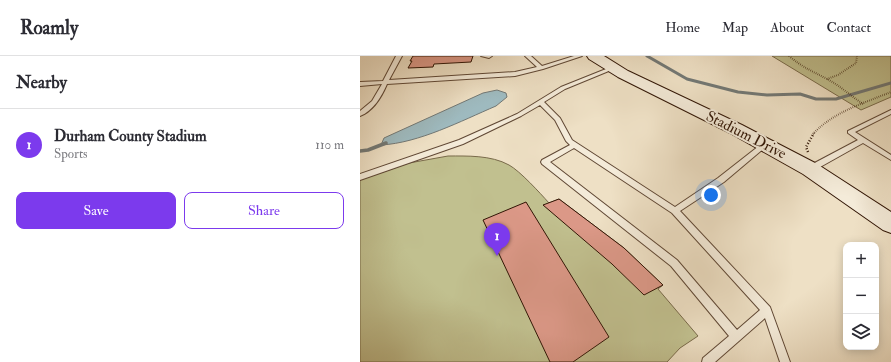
<!DOCTYPE html>
<meta charset="utf-8">
<style>
:root{--surface:#fff;--page:#f7f7f7;--text:#2b2b33;--muted:#7c7c81;--line:#e1e1e2;--accent:#7c3aed}
body{margin:0;font-family:"IM FELL Double Pica",serif;background:var(--page);color:var(--text)}
.controls{position:absolute;right:12px;bottom:12px;display:grid;overflow:hidden;border-radius:8px;box-shadow:0 2px 10px #0003}
.controls button{width:36px;height:36px;display:grid;place-items:center;padding:0;border:0;border-bottom:1px solid var(--line);background:var(--surface);color:var(--text);font:20px sans-serif}
.you{position:absolute;left:351px;top:139px;width:14px;height:14px;margin:-10px;border:3px solid #fff;border-radius:50%;background:#1a73e8;box-shadow:0 0 0 6px #1a73e833}
.badge{display:grid;place-items:center;width:26px;height:26px;border-radius:50%;background:var(--accent);color:#fff;font-size:13px;font-weight:700}
.pin{position:absolute;translate:-50% -33px;filter:drop-shadow(0 1px 2px #0008)}
.pin::after{content:'';position:absolute;top:21px;width:14px;height:12px;background:inherit;clip-path:polygon(0 0,100% 0,50% 100%)}
.list{margin:0;padding:0;list-style:none}
h2{display:flex;justify-content:space-between;align-items:center;height:52px;margin:0;padding:0 16px;font-size:17px}
h2 small{font-size:13px;font-weight:400;color:var(--muted)}
.list li{display:grid;grid-template-columns:26px 1fr auto;gap:12px;align-items:center;box-sizing:border-box;height:72px;padding:0 16px;border-top:1px solid var(--line)}
.list b{display:block;font-size:15px;white-space:nowrap}
.list p{margin:0;font-size:13px;white-space:nowrap;color:var(--muted)}
.list em{font-size:13px;font-style:normal;color:var(--muted)}
.actions{display:flex;gap:8px;padding:12px 16px}
.actions a{flex:1;padding:9px 0;border:1px solid var(--accent);border-radius:8px;text-align:center;font-size:14px;color:var(--accent)}
.actions .main{background:var(--accent);color:#fff}
.icon{flex:none;width:22px;height:22px;fill:none;stroke:currentColor;stroke-width:2;stroke-linecap:round;stroke-linejoin:round}
.map{position:relative;flex:none;width:531px;height:306px;overflow:hidden}
header{display:flex;align-items:center;gap:24px;box-sizing:border-box;height:56px;padding:0 20px;background:var(--surface);border-bottom:1px solid var(--line)}
header strong{font-size:19px}
nav{display:flex;gap:22px;margin-inline-start:auto;font-size:14px}
main{display:flex}
aside{flex:1;background:var(--surface)}
.map>svg:first-child{display:block}
.green{fill:#c1c08f;stroke:#796a4a}
.water{fill:#9ebabf;stroke:#727875}
.lines{fill:none;stroke-linecap:round;stroke-linejoin:round}
.stream-far1{stroke:#727875;stroke-width:3}
.stream{stroke:#727875;stroke-width:3.5}
.building{fill:#db9887;stroke:#311505}
.lane-casing{stroke:#604835;stroke-width:2}
.secondary-casing{stroke:#311505;stroke-width:2}
.path-far1{stroke:#311505;stroke-width:2;stroke-dasharray:0.5 1.5;stroke-linecap:butt}
.path{stroke:#311505;stroke-width:2.5;stroke-dasharray:1 2;stroke-linecap:butt}
.lane{fill:#f4ebd9;fill-rule:evenodd}
.secondary{fill:#f4ebd9;fill-rule:evenodd}
.labels{text-anchor:middle;dominant-baseline:central;stroke-width:4;stroke-linejoin:round;paint-order:stroke}
.street-label{font-size:15px;fill:#311505;stroke:#f4ebd9}
</style>
<header>
<strong>Roamly</strong>
<nav><a>Home</a><a>Map</a><a>About</a><a>Contact</a></nav>
</header>
<main>
<aside>
<h2>Nearby<small></small></h2>
<ul class="list">
<li><span class="badge">1</span><div><b>Durham County Stadium</b><p>Sports</p></div><em>110 m</em></li>
</ul>
<div class="actions"><a class="main">Save</a><a>Share</a></div>
</aside>
<div class="map">
<svg width="531" height="306" viewBox="0 0 531 306">
<rect width="100%" height="100%" fill="#eee0c5"/>
<filter id="stains"><feTurbulence type="fractalNoise" baseFrequency=".005" numOctaves="4"/><feColorMatrix values="0 0 0 0 .2 0 0 0 0 .09 0 0 0 0 .02 0 0 0 .5 -.17"/></filter>
<radialGradient id="worn" r=".72"><stop offset=".6" stop-color="#630" stop-opacity="0"/><stop offset="1" stop-color="#630" stop-opacity=".3"/></radialGradient>
<path class="green" d="M412,0H531V41L501,54Z
M88,100C107,100 131,99 149,109C160,115 180,137 189,147L199,143L264,192L303,229L298,233L338,280L320,292L307,306H0V124L49,107Z"/>
<path class="water" d="M137,34L146,37L147,41L136,50C101,65 59,87 21,89L24,82L123,37Z"/>
<g class="lines">
<path class="stream-far1" d="M287,0L327,23L378,36L407,39L440,38L456,43H476L531,27"/>
<path class="stream" d="M0,95L8,94L26,87"/>
</g>
<path class="building" d="M53,0H113L111,6L74,8L73,11L48,12L52,5H50Z
M199,143L264,192L303,229L284,239L252,208L183,149Z
M166,146L249,281L213,306H190L123,164Z"/>
<g class="lines">
<g class="lane-casing">
<path id="lane" d="M36,0H42L29,24L155,16L177,11L165,0H171L182,10L214,0H222L183,13L155,20L27,28C22,40 13,55 0,60V55L12,45L22,28L0,30V26L23,25Z
M121,0H132L129,2Z
M251,11L256,12L205,33L184,46L200,62L212,84L315,151L358,122L404,86H408L409,88L364,126L320,155L410,251L430,306H420L405,262L355,306H342L343,302L369,280L311,210L182,108L181,106L182,104L210,89L206,85L195,64L180,49L161,60L103,88L0,124V118L99,84L157,58L201,31ZM214,92L312,157L400,254L377,274L317,204L190,106Z
M531,54V58L495,76L531,99V104L503,87L453,115H447L446,113L447,111L498,84L488,77V75Z"/>
</g>
<g class="secondary-casing">
<path id="secondary" d="M227,0H244L268,15L382,69L457,108L531,156V177L523,174L443,118L370,77L258,21L229,3Z"/>
</g>
<path class="path-far1" d="M429,0C442,11 452,15 467,23C479,29 491,40 503,48
M467,23L478,19L496,7L497,0
M453,78C473,56 504,47 531,36"/>
<path class="path" d="M448,96L446,91L454,77"/>
<use href="#lane" class="lane"/>
<use href="#secondary" class="secondary"/>
</g>
<g class="labels">
<g class="street-label">
<text transform="translate(386 79) rotate(27)">Stadium Drive</text>
</g>
</g>
<rect width="100%" height="100%" filter="url(#stains)"/>
<rect width="100%" height="100%" fill="url(#worn)"/>
</svg>
<div class="controls">
<button>+</button>
<button>−</button>
<button><svg class="icon" aria-label="layers" viewBox="0 0 24 24"><path d="M12 4l9 5-9 5-9-5zM3 14l9 5 9-5"/></svg></button>
</div>
<div class="you"></div>
<div class="pin badge" style="left:137px;top:200px">1</div>
</div>
</main>
